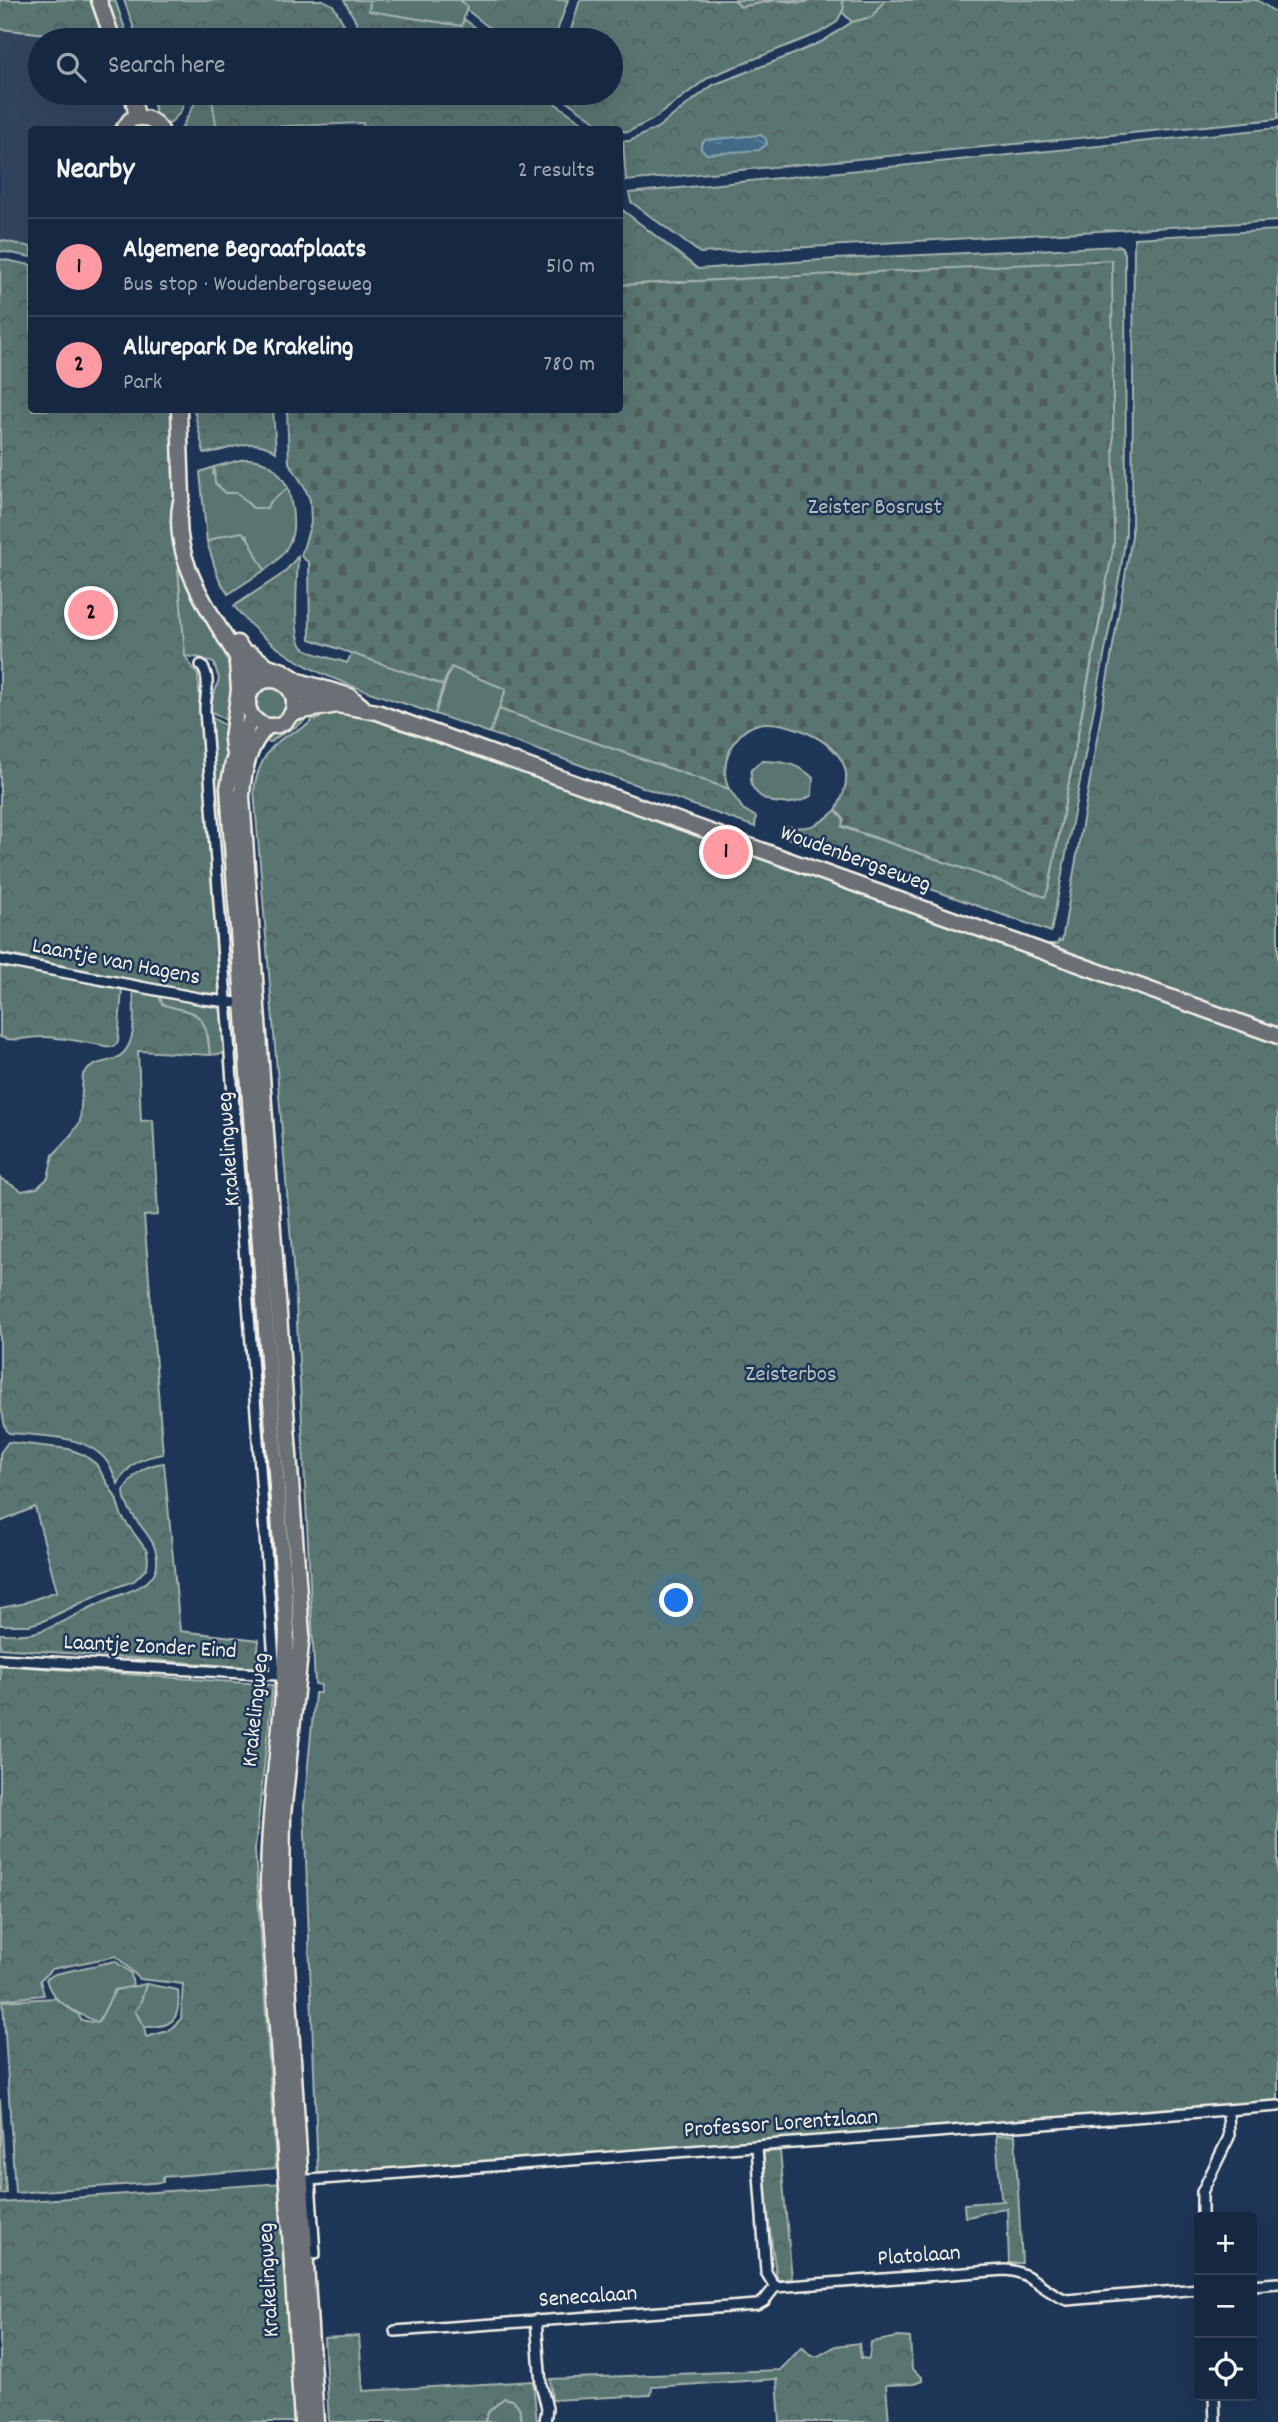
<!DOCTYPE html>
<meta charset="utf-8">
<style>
:root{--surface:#162841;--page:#1f3048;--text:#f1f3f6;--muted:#9ea6b1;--line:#35445a;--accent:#ff9aa2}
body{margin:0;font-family:Dekko,sans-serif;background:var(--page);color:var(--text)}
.controls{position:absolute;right:21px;bottom:21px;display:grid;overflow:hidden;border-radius:7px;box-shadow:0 7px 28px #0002}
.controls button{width:63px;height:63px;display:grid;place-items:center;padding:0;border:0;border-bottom:2px solid var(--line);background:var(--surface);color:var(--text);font:35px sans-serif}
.you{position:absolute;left:677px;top:1601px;width:24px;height:24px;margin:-18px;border:5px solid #fff;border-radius:50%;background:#1a73e8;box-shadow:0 0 0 10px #1a73e833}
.badge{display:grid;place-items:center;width:46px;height:46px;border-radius:50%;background:var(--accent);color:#111;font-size:23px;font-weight:700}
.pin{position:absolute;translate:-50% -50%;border:4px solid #fff;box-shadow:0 2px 7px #0006}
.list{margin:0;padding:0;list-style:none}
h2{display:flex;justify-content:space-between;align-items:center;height:91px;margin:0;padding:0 28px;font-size:30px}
h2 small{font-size:23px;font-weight:400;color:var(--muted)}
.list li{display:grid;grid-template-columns:46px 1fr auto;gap:21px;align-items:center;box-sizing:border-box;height:98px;padding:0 28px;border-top:2px solid var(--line)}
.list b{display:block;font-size:26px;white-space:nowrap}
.list p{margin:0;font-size:23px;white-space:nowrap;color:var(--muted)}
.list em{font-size:23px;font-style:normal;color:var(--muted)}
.icon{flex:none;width:38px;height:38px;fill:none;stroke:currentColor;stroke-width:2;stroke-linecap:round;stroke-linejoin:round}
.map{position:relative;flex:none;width:1278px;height:2422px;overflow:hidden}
.search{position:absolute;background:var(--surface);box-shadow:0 7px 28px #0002;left:28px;top:28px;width:595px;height:77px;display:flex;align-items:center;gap:18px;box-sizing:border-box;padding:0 24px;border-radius:38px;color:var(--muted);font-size:26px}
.panel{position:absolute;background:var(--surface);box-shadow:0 7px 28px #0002;left:28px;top:126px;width:595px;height:287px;border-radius:7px}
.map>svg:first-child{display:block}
.built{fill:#33445e}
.grass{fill:#587572;stroke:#a6b3ad;stroke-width:2}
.forest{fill:url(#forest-crowns);stroke:#a6b3ad;stroke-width:2;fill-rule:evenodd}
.cemetery{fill:url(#cemetery-stones);stroke:#a6b3ad;stroke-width:2}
.water{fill:url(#water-ripples);stroke:#89a1ae;stroke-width:2}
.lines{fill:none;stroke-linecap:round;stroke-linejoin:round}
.minor-casing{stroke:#f4f1e8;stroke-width:14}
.primary-casing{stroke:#f4f1e8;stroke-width:19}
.minor{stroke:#1d3557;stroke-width:9}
.primary{stroke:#6b6f75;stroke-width:14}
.labels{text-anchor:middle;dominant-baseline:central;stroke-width:5;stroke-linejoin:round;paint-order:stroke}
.park-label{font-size:23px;fill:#b6bfb9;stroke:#1d3557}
.street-label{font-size:23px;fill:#f4f1e8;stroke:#1d3557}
</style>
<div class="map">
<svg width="1278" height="2422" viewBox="0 0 1278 2422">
<defs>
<pattern id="forest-crowns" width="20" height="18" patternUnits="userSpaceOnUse" patternTransform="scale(1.75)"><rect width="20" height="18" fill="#587572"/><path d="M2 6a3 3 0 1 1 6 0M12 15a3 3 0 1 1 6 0" fill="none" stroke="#505e5c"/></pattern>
<pattern id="cemetery-stones" width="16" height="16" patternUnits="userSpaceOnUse" patternTransform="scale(1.75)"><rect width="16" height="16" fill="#587572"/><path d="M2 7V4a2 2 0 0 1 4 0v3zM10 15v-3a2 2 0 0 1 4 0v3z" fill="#505e5c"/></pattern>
<pattern id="water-ripples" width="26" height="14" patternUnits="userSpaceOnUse" patternTransform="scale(1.75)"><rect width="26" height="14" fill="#416b88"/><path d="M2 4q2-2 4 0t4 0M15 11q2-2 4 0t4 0" fill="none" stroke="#5d8199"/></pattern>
</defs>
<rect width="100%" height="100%" fill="#1d3557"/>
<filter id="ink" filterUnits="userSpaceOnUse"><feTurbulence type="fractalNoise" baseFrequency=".0143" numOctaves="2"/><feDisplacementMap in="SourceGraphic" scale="14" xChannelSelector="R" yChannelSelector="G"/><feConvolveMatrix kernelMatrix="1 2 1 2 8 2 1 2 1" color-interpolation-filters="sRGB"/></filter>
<g filter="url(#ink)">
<path class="built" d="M0,29L95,40H40V93H124L131,114L120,129L32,130L31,247L0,240Z"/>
<path class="grass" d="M106,0H115L129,40H121Z
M370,0H460L467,6L462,26L369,11Z
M735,0H814L800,3L777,0L740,7Z
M842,0H885L872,17L852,22L842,12Z
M200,93H211L217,129H181Z
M214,467L213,474L225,493H237L253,508H266L268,503L288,488C297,524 298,547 265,570L257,560L247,535L221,536L207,542L200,472Z
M183,569L194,601L224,651L234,680L231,723L209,710L219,679L214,663L201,658L185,656L178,570Z
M451,667L506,689L490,733L435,714Z
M257 703a15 15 0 1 1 30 0a15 15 0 1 1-30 0Z
M209,716L232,729L221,784L230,915L238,973L227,974Z
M308,716C301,728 282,731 271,742L263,741L270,730L288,724L294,718Z
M761,761C781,761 798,763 813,778L812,795C796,807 765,807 753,788C750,783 751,776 751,770Z
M159,995L223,1009L228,1053L210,1055L208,1036L194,1013L175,1010L162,1004Z
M231,1011L240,1023L260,1276L250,1275Z
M115,1961L131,1973L133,1987L115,1990L99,2023C77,2012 53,2006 46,1979L55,1974Z
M146,1984L178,1990C181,2019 173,2028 144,2027L134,2011L140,2003Z
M504,2398C519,2400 521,2409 522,2422H484L489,2411Z"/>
<path class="forest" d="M0,0H91L105,40L0,29Z
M124,0H323L333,5L353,40H138Z
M344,0H370L369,11L462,26L464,19L492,40H366Z
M460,0H568L554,40H505L467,10V6Z
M580,0H735L740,7L777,0L800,3L814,0H842L844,8L837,22L819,33L709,77L652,120L628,132L613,129L598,123L555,93H611V40H568Z
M885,0H1257L1278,14V119L626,181L623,141H630L657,128L713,85L794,54L823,41L852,22L872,17ZM761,135L759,150L705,140Z
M151,93H188L180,113L165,128L158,123Z
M211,93H540L592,129L364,130L363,123L217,129Z
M1278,128V221L700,253L631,202L629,193Z
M620,208L698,269L835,259L1121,246L1125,254L1126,534L1121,568L1051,932L779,835L783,826C807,830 818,827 836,810L844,819L842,827L1045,896L1049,887L1106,588L1112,261L620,285Z
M1278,230V2106L318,2176L304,1807L315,1693H320L321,1685L315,1684L296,1302L254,790C257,769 266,749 284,737C295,730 311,728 315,714L316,720L320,718V713L348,712L370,715L752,847L1046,944H1057L1059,940L1062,941L1132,536L1134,238Z
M0,240L31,247V257L0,251Z
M0,259L31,265L32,410H172L177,544L183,569L178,570L185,656L198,675L219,994H205L0,953Z
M194,410H273L276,452C251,434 229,452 204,453Z
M244,459C267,458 278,469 288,488L269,503L267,508H253L237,493H225L215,483L214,467Z
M242,532C252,539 256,559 265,570L228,594L218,577L207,542L221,536Z
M298,556C298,573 291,639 304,648C313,655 336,659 347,663L352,653L443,685L435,714C359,687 286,673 234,606L284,573Z
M499,709L729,789L743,809L756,817L755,827L490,733Z
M0,965L122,989L118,1042L113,1047C91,1044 68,1038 45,1037C29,1036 15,1043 0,1037Z
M133,991L159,995L162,1004C172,1008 188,1010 194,1014C208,1021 208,1042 210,1055L138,1051L141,1121L153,1120L158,1215L144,1216L163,1454C142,1457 128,1464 118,1484C114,1477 112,1469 108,1463C88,1434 40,1436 9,1433C1,1425 6,1417 0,1408V1178L22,1191L37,1188L48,1178L53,1155L68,1139L80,1122L83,1074C91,1064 101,1063 112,1060C139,1051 134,1013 133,991Z
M8,1442L69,1449L84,1455L96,1464L116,1498L122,1517L147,1551L148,1559L147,1568L134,1581L106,1591L43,1621L29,1625H0V1608L21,1604L57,1591L35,1507L0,1522V1453Z
M164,1463L180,1631L259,1640L256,1668L0,1648V1634C11,1634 22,1635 33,1633C59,1627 82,1610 107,1600C121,1594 135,1591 147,1582C154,1576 158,1568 157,1558C155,1532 125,1518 124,1491C133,1473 145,1465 164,1463Z
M0,1665L273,1685L255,1849L276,2168L163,2177V2182L15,2193L3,2001L55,1998L79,2015L81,2020L98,2023L115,1990L146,1984L140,2004L135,2011L144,2027L146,2037L168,2031L181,2019L183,1984L140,1979L116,1956L52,1969L40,1980L44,1995L0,2000Z
M0,2099L6,2193L0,2194Z
M1015,2135L1022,2263H1009L1007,2208C992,2209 980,2216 965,2217L964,2204L1004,2201L1001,2197L996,2136Z
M780,2151L792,2279L777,2280L759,2153Z
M283,2183L298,2422H0V2203Z
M359,2336L363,2391L533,2381L537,2422H522C521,2409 519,2400 504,2398L489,2411L484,2422H329L324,2338Z
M899,2337L910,2338L912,2369L922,2377V2381L914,2384L886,2385L889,2422H780L777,2379L652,2387L651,2395L552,2400L550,2379L780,2370L802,2347L811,2356H818L836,2346L859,2343L861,2358L869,2359L871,2342Z"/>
<path class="cemetery" d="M1112,260L1114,543L1049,887L1045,897L842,826L844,819L836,810C842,798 847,788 846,774C843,743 793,722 765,723C735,725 717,764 729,789L499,709L506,689L451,667L443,685L310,639L309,563L301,556L311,523L310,500L304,486L289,463L287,410H620V285Z"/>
<path class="water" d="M761,135L766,139L767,144L759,150L707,154L701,149V144L705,140Z"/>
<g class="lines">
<g class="minor-casing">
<path id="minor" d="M201,665C212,678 205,695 205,710L275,1674
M0,960L203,999L246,1004
M0,1659L278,1675
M757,2147L766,2272L775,2287L1005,2270C1031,2271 1042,2291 1067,2300L1199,2289
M296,2181L1278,2106
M310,2181L315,2254
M1202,2217V2192L1229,2137L1228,2110
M1252,2285L1278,2283
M536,2320L541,2385L547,2408L545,2422
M395,2331L757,2305L764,2301L775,2287
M1214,2396L1215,2422"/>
</g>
<g class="primary-casing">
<path id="primary" d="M99,0L113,40
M132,93L137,117
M123,130L130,120C143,115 152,118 161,130
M179,410L182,497C167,555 211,612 238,659C244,669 251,678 253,688
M237,643L267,680
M251,654L268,666L283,671L299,681L350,696L363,707
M248 703a23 23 0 1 1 46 0a23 23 0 1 1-46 0Z
M292,692C305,700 322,700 337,705
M292,713L337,705L377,712L1278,1036
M252,716L233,762L228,788L287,1630C285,1715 268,1799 268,1885L302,2422
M268,726C249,744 243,771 242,797L302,1635L283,1815L282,1885L316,2422
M233,750L232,738L239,690L237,663"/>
</g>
<use href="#minor" class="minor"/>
<use href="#primary" class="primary"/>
</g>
</g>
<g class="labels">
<g class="park-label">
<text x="875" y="508">Zeister Bosrust</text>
<text x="791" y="1375">Zeisterbos</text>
</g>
<g class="street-label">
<text transform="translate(855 860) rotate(20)">Woudenbergseweg</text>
<text transform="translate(116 963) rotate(11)">Laantje van Hagens</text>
<text transform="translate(230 1149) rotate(-94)">Krakelingweg</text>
<text transform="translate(150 1648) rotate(3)">Laantje Zonder Eind</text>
<text transform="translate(257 1710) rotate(-84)">Krakelingweg</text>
<text transform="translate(781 2125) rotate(-4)">Professor Lorentzlaan</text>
<text transform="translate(919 2257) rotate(-4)">Platolaan</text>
<text transform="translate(270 2280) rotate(-93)">Krakelingweg</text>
<text transform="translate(588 2298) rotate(-4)">Senecalaan</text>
</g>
</g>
</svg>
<div class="controls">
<button>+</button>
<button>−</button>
<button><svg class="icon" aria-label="locate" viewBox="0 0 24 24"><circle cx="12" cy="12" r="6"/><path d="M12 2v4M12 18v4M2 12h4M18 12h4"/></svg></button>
</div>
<div class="you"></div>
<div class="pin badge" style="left:726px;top:852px">1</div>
<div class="pin badge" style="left:91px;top:613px">2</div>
<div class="search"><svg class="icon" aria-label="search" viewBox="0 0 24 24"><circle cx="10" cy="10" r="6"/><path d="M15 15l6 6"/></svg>Search here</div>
<section class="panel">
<h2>Nearby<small>2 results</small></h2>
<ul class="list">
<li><span class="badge">1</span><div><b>Algemene Begraafplaats</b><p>Bus stop · Woudenbergseweg</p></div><em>510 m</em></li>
<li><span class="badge">2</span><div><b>Allurepark De Krakeling</b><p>Park</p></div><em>780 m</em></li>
</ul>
</section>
</div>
